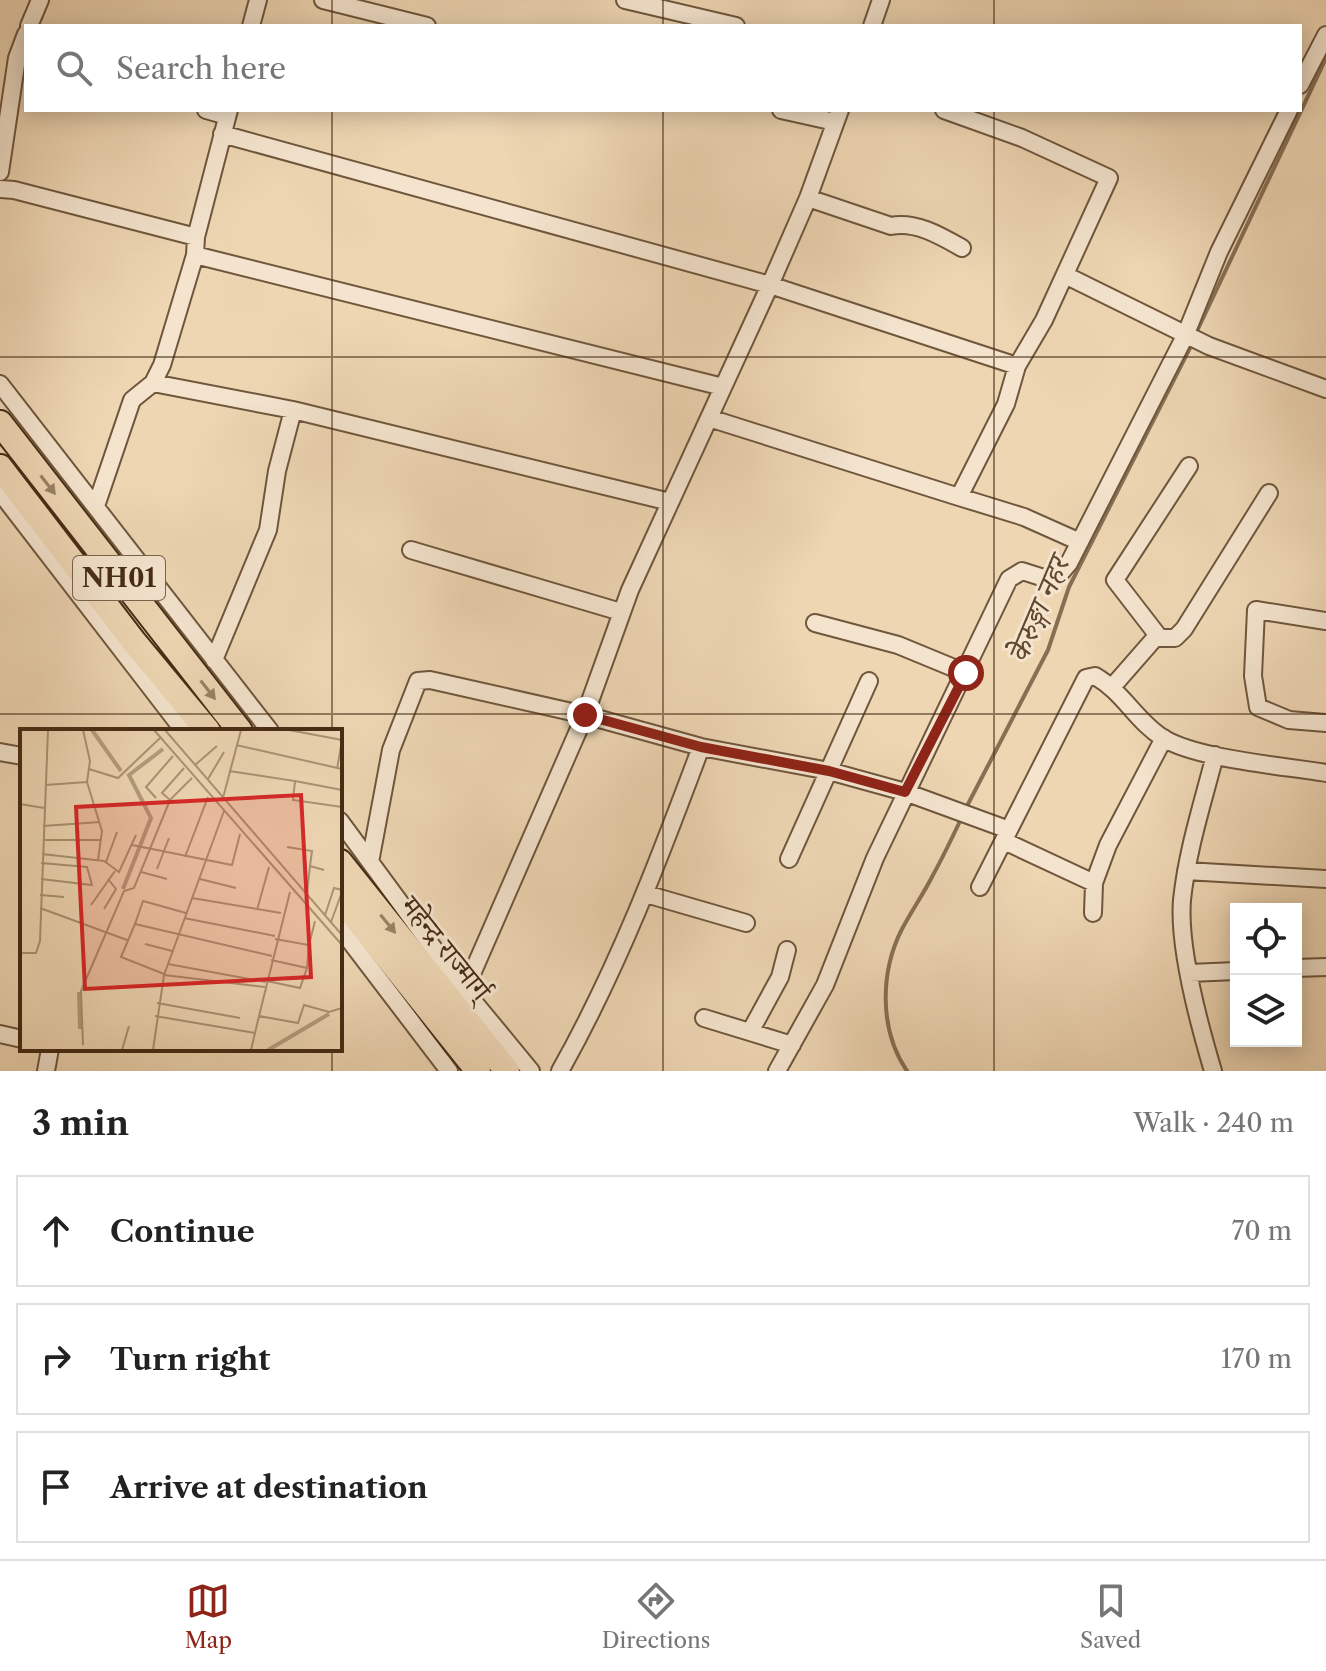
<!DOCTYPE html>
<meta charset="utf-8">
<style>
:root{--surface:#fff;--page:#f2f2f2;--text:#222;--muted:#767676;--line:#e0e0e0;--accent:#8f2418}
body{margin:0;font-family:"Libre Caslon Text","Noto Serif Devanagari",serif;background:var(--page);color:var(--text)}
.controls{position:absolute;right:24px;bottom:24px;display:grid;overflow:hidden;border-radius:0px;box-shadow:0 4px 20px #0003}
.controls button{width:72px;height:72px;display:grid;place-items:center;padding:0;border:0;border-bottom:2px solid var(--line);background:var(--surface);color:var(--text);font:40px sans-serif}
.stop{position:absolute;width:24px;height:24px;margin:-18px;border:6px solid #8f2418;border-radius:50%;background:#fff}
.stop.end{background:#8f2418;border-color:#fff;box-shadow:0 2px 8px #0008}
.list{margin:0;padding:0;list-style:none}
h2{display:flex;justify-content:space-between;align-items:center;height:104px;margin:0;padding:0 32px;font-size:34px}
h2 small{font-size:26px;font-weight:400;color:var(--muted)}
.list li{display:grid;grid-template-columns:52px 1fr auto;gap:24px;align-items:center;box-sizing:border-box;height:112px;margin:0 16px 16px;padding:0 16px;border:2px solid var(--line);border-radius:0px}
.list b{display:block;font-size:30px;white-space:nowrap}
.list em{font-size:26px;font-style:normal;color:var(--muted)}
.icon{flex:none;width:44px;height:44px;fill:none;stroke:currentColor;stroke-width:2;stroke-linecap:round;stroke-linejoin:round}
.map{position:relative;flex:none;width:1326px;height:1071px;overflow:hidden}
.search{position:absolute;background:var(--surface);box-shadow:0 4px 20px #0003;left:24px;right:24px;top:24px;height:88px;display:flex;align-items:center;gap:20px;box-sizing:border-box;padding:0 28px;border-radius:0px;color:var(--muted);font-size:30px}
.sheet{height:488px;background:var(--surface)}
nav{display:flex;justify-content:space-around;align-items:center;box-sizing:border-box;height:112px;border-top:2px solid var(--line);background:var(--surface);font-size:22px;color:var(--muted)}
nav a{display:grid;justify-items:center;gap:4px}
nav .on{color:var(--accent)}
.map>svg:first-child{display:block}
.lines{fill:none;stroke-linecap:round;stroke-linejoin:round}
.stream{stroke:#886f53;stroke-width:4}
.minor-casing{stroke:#6f563c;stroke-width:20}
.highway-casing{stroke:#452b14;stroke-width:28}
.minor{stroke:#f4e4ce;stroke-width:16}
.highway{stroke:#eed6b3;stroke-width:24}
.oneway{fill:#9a8064}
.route{stroke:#8f2418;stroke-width:10}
.grid{fill:none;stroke:#452b14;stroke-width:2;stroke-opacity:0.55}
.labels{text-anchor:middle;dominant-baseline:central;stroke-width:6;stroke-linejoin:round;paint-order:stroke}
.shield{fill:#f4e4ce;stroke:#7a624c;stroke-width:2}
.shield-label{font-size:26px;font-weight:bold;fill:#452b14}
.street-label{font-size:28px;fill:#452b14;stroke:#f4e4ce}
.water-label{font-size:30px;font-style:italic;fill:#61472e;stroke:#f4e4ce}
.inset-river{fill:none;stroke:#b59c7d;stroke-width:4}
.inset-road{fill:none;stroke:#aa9273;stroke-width:2}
.view{fill:#d62828;fill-opacity:0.15;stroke:#d62828;stroke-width:4}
.inset-edge{fill:none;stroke:#452b14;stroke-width:4}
</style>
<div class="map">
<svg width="1326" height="1071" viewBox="0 0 1326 1071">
<rect width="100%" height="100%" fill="#eed6b3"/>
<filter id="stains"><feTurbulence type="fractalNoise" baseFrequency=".0025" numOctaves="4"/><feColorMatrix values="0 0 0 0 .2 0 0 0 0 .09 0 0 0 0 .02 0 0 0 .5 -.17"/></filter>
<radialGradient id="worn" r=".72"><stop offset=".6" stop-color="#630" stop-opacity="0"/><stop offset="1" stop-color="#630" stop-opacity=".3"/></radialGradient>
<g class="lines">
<path class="stream" d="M1197,331L1326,58
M966,808L1048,650L1069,587L1191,346
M907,1071C879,1030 880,972 902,929C912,910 924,893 933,875C943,857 952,838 961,819"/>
<g class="minor-casing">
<path id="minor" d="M323,0L427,26
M625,0L736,26
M29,26L40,0
M251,26L258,0
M872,26L881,0
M1300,85L1326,35
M206,110L227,116
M781,110L835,122
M944,110L1022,138L1109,178L1044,320L1017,366
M222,134L770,285L1017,366L1006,404L959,497L709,418
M0,172L17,58L26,34
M0,189L14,190L196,237
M808,198L891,226C916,221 941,236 962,248
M195,255L723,387
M1065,275L1209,346L1326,389
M153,383L293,410L670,502
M0,384L270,731
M0,492L184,731
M959,497L1024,517L1080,542
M96,506L132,400L153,383L162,365L195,255L196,237L229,110
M411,550L621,612
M1326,621L1256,610L1253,676L1258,707L1289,720L1326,723
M815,623L898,645L966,673
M1159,637L1115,580L1189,466
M214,660L268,530L277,471L293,410
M1113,686L1155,638H1175L1184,629L1269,493
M0,752L22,756
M340,821L465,991L531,1071
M1004,841L1094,883
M789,859L869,681
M370,862L391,750L418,681L430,680L585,715L701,747L829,771L905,792L1009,830
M1186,871L1326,879
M980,887L1086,678L1095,676C1123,692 1137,722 1163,738C1197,759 1284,766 1326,773
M646,894L746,923
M1093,913L1094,883L1108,845L1164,738
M340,928L449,1071
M1296,968L1326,967
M1190,973L1236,971
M454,1015L585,715L630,590L770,285L808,198L840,110
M704,1018L792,1045
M750,1032L780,977L787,950
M0,1034L22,1039
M46,1071L50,1049
M560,1071C618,968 660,857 701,747
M777,1071L825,985L875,858L1009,579L1022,571L1044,578L1058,576L1069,563L1185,336L1219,252L1289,110
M1213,1071C1199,1024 1178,948 1182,900C1187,851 1203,802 1215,755"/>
</g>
<g class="highway-casing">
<path id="highway" d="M0,423L240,731
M0,467L135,643L208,731
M340,862L507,1071
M340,898L478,1071"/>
</g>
<use href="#minor" class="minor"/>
<use href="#highway" class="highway"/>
</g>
<defs><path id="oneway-solid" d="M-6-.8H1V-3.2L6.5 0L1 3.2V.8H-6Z" transform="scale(2)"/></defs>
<g class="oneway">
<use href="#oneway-solid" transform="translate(48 485) rotate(52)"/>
<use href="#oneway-solid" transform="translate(208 690) rotate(52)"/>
<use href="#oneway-solid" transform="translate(388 924) rotate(51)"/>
</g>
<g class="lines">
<path class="route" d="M585,715L701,747L829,771L905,792L966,673"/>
</g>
<path class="grid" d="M332,0V26M663,0V26M994,0V26M332,110V731M663,110V1071M994,110V1071M0,357H1326M0,714H1326M332,1049V1071"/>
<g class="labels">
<rect class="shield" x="73" y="556" width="92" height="44" rx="6"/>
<g class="shield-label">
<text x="119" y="578">NH01</text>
</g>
<g class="street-label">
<text transform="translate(446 948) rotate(51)">महेन्द्र राज्मार्ग्</text>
</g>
<g class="water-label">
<text transform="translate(1038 610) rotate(-67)">केेरुङ्गा नहर</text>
</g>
</g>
<g transform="translate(20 729)">
<rect width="322" height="322" fill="#eed6b3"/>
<path class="inset-river" d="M72,1L101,42M103,160L131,89L109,46L143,20M59,263L60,300M248,321L309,285"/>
<path class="inset-road" d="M63,1L70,32L67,53L82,102L78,131M134,1L322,216M145,1L322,206M269,1L322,11M216,16L322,40M175,36L197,17M164,39L142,64L150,71L172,49M69,40L98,49L140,9M317,40L322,11M209,42L275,52L273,71L322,78M188,50L204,23M275,52L322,61M25,56L67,53M136,69L126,58L153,27M203,69L221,1M0,75L24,79M23,97L80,93M23,111H81M112,116L212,136L220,105M267,118L292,122L290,137M22,125L84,132L99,143L116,106M165,128L188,68M86,133L97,103M137,140L149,109M121,143L147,150M21,150L72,156L67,138L21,134M180,150L216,159M270,163L239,287L278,294L284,276L309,283L322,279M287,164L290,137L304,141M20,166L44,168M172,169L261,184M71,176L95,142M20,179L107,211M84,180L96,160L88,150M237,181L249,138M166,184L123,172L115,195L252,227M305,186L314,159L322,161M164,189L255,207M311,193L322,163M115,195L101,228L144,245M125,215L152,222M289,216L295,192M0,224H16L20,212L28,1M251,231L287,239M148,235L246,253M144,246L245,258M247,252L280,259L287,239L289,216L255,210M137,274L220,289M135,287L235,304M63,316L61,262L104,162L114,159L150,71M102,321L109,297M133,321L144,246L204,82M231,321L239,287"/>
<path class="view" d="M281,66L291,248L65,260L56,78Z"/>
<rect width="322" height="322" class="inset-edge"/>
</g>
<rect width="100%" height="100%" filter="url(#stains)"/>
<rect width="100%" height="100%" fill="url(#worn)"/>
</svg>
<div class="controls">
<button><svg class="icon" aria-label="locate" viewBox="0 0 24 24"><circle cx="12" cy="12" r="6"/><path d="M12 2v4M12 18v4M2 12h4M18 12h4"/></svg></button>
<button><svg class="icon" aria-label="layers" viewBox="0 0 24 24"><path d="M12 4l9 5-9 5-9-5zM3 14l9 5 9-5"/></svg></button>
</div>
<div class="stop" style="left:966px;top:673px"></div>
<div class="stop end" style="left:585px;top:715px"></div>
<div class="search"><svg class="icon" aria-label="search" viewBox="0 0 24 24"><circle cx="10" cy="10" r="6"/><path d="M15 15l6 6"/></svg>Search here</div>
</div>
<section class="sheet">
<h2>3 min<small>Walk · 240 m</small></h2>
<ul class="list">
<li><svg class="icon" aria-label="ahead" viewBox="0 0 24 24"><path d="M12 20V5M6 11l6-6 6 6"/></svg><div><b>Continue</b></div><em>70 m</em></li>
<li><svg class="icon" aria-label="right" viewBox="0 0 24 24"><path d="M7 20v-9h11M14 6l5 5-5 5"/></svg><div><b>Turn right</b></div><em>170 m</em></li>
<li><svg class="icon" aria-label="arrive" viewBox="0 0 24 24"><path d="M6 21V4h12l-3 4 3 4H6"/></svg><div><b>Arrive at destination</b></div></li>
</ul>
</section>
<nav>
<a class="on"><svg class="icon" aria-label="map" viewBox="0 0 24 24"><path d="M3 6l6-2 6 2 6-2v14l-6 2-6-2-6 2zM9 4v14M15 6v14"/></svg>Map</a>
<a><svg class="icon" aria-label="directions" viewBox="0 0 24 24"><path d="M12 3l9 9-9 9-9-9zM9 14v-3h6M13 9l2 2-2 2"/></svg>Directions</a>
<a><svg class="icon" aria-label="saved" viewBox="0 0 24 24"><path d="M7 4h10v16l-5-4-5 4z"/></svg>Saved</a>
</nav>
